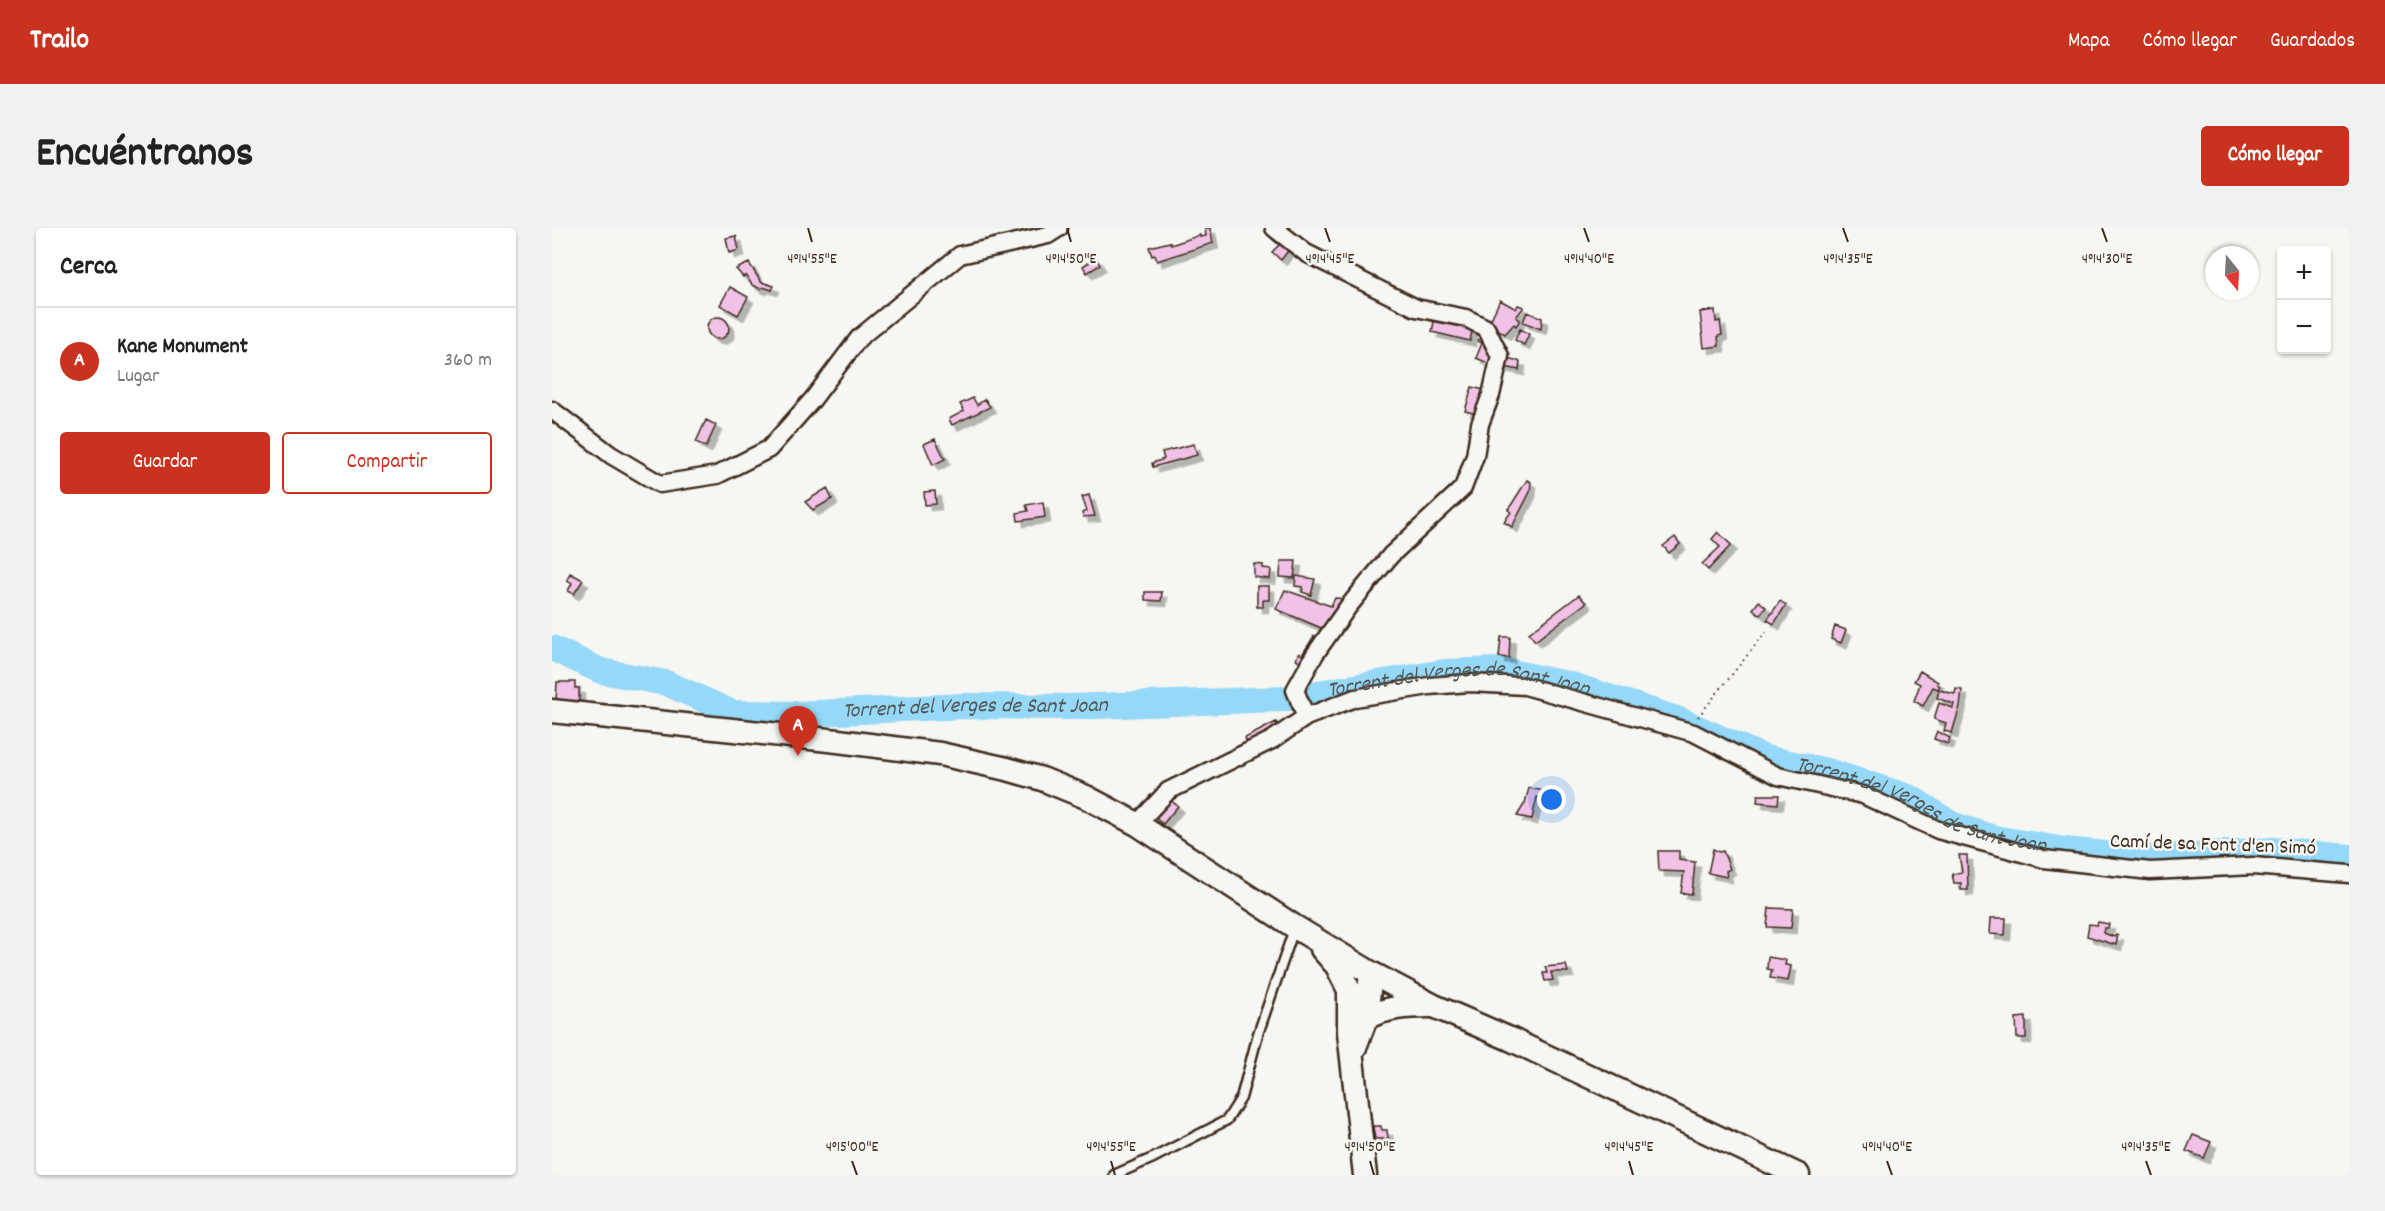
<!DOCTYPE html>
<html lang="es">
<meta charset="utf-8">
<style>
:root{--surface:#fff;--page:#f2f2f2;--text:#222;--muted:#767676;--line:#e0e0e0;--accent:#c8321e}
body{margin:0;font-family:Dekko,sans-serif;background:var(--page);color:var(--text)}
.controls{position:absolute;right:18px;top:18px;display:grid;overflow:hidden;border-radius:6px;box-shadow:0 2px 4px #0004}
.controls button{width:54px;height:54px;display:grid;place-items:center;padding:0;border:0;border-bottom:2px solid var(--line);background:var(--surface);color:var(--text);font:30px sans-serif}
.compass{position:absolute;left:1653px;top:18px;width:54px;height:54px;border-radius:50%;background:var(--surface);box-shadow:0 2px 4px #0004;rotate:162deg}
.you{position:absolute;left:1000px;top:572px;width:21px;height:21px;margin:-15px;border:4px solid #fff;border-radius:50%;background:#1a73e8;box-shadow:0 0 0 9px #1a73e833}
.badge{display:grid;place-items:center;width:39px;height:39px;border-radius:50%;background:var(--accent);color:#fff;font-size:20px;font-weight:700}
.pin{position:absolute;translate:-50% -50px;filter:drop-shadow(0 2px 3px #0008)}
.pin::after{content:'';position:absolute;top:32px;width:21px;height:18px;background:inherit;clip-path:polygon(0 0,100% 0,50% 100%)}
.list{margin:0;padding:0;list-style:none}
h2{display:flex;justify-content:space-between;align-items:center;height:78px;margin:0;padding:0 24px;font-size:26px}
h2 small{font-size:20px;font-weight:400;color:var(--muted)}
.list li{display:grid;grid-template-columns:39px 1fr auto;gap:18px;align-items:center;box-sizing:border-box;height:108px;padding:0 24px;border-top:2px solid var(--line)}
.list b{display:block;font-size:22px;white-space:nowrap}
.list p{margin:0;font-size:20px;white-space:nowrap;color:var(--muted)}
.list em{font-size:20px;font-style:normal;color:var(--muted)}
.actions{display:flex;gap:12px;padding:18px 24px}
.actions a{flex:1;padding:14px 0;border:2px solid var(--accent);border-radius:6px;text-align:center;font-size:21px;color:var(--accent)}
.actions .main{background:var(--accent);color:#fff}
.map{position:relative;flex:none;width:1797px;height:947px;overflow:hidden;border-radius:6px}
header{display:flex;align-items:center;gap:36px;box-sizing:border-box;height:84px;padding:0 30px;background:var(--accent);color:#fff}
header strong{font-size:28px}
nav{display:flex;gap:33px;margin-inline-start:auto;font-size:21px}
.intro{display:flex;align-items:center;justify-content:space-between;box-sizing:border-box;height:144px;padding:0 36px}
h1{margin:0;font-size:42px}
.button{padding:15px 27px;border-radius:6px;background:var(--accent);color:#fff;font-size:21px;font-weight:700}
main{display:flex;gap:36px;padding:0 36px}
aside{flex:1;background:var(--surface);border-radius:6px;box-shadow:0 2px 4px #0004}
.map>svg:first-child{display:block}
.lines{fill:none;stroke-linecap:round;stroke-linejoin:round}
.river{stroke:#95d8f7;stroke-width:26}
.building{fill:#f1c2e5;stroke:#3b2a1e;stroke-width:1.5;filter:url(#shadow)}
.lane-casing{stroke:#3b2a1e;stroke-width:13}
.street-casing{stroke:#3b2a1e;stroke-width:21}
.secondary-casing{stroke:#3b2a1e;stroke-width:27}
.path{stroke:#3b2a1e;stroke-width:2;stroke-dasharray:1.5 4.5;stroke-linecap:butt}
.lane{stroke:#f6f6f2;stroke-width:8}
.street{stroke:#f6f6f2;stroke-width:16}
.secondary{stroke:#f6f6f2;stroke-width:22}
.ticks{fill:none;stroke:#3b2a1e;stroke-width:2}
.labels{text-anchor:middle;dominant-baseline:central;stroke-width:5;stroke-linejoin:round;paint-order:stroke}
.street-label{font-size:21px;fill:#3b2a1e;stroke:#f6f6f2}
.water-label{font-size:22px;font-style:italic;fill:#525654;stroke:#f6f6f2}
.ticks-label{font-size:15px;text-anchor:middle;fill:#3b2a1e;stroke:#f6f6f2;stroke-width:5;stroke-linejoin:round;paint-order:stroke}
</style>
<header>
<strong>Trailo</strong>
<nav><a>Mapa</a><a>Cómo llegar</a><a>Guardados</a></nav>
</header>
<div class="intro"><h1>Encuéntranos</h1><a class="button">Cómo llegar</a></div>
<main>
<aside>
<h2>Cerca<small></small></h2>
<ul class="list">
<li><span class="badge">A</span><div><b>Kane Monument</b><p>Lugar</p></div><em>360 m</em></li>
</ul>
<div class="actions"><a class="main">Guardar</a><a>Compartir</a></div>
</aside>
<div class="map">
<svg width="1797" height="947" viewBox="0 0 1797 947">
<defs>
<filter id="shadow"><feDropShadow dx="5.5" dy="5.5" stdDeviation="0" flood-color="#0004"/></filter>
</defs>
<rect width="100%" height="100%" fill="#f6f6f2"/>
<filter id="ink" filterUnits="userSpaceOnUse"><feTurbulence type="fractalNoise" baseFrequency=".0167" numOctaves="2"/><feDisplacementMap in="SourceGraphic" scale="12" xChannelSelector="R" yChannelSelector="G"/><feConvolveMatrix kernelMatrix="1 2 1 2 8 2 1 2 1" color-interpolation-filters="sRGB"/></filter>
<g filter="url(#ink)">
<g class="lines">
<path class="river" id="s1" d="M0,420L49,443L114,455L181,485L245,486L412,478L517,479L730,471L892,444L950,442L1023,458L1128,492L1213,530L1275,543L1359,570L1399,596L1442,610L1513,622L1593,630L1722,622L1797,629"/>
</g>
<path class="building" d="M653,0H658L661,15L605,33L603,27L600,28L597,19L618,14L619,17L648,7V9L654,8Z
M724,6L739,19L729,32L720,24L727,17L720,11Z
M184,8L187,22L177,25L174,10Z
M544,30L548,37L535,45L531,38Z
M197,35L209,54L222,58L220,62L211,59L209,61L200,57L194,47L191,49L184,41Z
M178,59L196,69L186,87L168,77Z
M948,72L964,81L966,77L972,79L964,89L968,92L964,98L962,96L953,106L942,99L943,97L939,91Z
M1163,82L1164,94L1168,93L1170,107L1166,108L1167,118L1152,120L1148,84Z
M975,84L990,90L989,101L971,94Z
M883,88L921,98L918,113L880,104Z
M155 100a11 11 0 1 1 22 0a11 11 0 1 1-22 0Z
M968,101L977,106L972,117L963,112Z
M928,109L944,122L941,137L924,130L930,115L926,113Z
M950,129L968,133L967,142L948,138Z
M920,159L932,162L925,186L913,183Z
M421,170L425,177L433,171L438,179L400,197L397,191L412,183L408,176Z
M154,192L164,197L154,219L144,214Z
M383,211L393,231L381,237L372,216Z
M642,216L645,227L601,239L600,235L612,231L610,224Z
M975,252L979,254L978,264L960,299L952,294L959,284L956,282Z
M275,260L280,271L261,282L253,274Z
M383,263L384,276L373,277L372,264Z
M537,267L543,288L531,289L530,285L535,283L530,269Z
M491,274L493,289L466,293L465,285L476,283L474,277Z
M1166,304L1179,317L1156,342L1150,336L1168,319L1160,311Z
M1123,309L1128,316L1117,325L1111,318Z
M729,333H744L742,350L728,349Z
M702,336L711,337V340L719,341L718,351L702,349Z
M18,345L31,352L22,366L16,363L20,355L15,352Z
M744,348L763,351L759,367L750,364L751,359L743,358Z
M705,358H717V372H711V379H705Z
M733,362L779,378L783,370L794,371L774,402L724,381Z
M593,364H610L609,373L593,372Z
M1027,367L1034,375L983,413L977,405Z
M1207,373L1214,379L1208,387L1201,381Z
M1228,373L1234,377L1222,396L1215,392Z
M1283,398L1294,402L1289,415L1279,411Z
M762,408L769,412L753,437L744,431L747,425L750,427Z
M949,409H958L957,430L947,429Z
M1368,443L1386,454L1385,456L1388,458L1386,461L1381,459L1371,478L1362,473L1368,456L1362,453Z
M5,454H23V460H27V474L4,473Z
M1404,461L1410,462L1408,478L1400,505L1392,503L1394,495L1382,491L1387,475L1401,480L1402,476L1385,470L1387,462L1403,466Z
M724,494L726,497L714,509L696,517L693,510Z
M1385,503L1398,510L1396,516L1382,511Z
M977,560L992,563L990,571L985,569L980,591L965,588L973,575Z
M1206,567H1227L1226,576L1205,574Z
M617,571L626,578L611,596L603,590Z
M1161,621L1167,624L1171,623L1178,641L1174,643L1175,649L1156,645Z
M1106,623H1127V632L1143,634L1140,666L1129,665L1132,644L1107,643Z
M1407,627H1415L1416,662H1409V655H1402L1400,646L1410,644Z
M1217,680L1241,681L1239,700L1215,699Z
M1439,690H1454L1453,707L1438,706Z
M1546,694L1557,696L1556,700H1552L1551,705L1563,709L1564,706L1566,707L1564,717L1535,708L1537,696L1545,697Z
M1216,729L1234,732L1233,737L1239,738L1236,753L1218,750L1220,742L1215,741Z
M1014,737L1016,744H999L1001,752L993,753L991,745H995L993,739Z
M1474,789V810H1465L1464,790Z
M821,898H829L830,902H835L836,911H823Z
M1641,907L1659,914L1652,930L1634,923Z"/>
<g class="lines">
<g class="lane-casing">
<path id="lane" d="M562,947L601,930L675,892L689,870L706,806L742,701"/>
</g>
<g class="street-casing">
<path id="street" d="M722,0L754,25L864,80L914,90L934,100L948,128L939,167L928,196L923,228L911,260L839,327L796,379L763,426L743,462L754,489
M0,182L59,227L108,256L165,247L217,221L261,171L307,110L408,27L496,7L507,0
M585,596L616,563L720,512L754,489L803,470L877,458L918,455L973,458L1142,505L1226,548L1311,567L1386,602L1492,631L1598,643L1701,638L1797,646"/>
</g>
<g class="secondary-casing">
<path id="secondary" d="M0,483L286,513L388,526L455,541L490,551L534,569L585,596L743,699L819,745L882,778L958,811L1246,947
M770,721L785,738L797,762V804L813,947
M814,790C836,779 854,778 878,778
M803,819L814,790L819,745"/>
</g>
<path class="path" d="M1146,489L1214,404"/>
<use href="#lane" class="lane"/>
<use href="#street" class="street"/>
<use href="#secondary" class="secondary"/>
</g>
</g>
<path class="ticks" d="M256,0L260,14M515,0L519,14M773,0L778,14M1032,0L1037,14M1291,0L1296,14M1550,0L1555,14M300,933L305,947M559,933L563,947M818,933L822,947M1077,933L1081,947M1335,933L1340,947M1594,933L1599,947"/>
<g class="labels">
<g class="street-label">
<text transform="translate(1661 618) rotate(2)">Camí de sa Font d'en Simó</text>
</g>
<g class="water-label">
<text stroke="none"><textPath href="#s1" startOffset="922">Torrent del Verges de Sant Joan</textPath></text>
<text stroke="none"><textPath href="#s1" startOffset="436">Torrent del Verges de Sant Joan</textPath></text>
<text stroke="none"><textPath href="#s1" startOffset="1408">Torrent del Verges de Sant Joan</textPath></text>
</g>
</g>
<g class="ticks-label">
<text x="260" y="35">4°14'55"E</text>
<text x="519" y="35">4°14'50"E</text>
<text x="778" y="35">4°14'45"E</text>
<text x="1037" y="35">4°14'40"E</text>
<text x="1296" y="35">4°14'35"E</text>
<text x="1555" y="35">4°14'30"E</text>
<text x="559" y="923">4°14'55"E</text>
<text x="818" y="923">4°14'50"E</text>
<text x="1077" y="923">4°14'45"E</text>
<text x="1335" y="923">4°14'40"E</text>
<text x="1594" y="923">4°14'35"E</text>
<text x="300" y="923">4°15'00"E</text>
</g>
</svg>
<div class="controls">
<button>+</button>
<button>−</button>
</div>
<svg class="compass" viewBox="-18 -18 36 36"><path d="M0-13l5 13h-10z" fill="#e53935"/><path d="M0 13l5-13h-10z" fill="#767676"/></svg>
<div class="you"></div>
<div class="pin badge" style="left:246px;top:528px">A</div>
</div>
</main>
